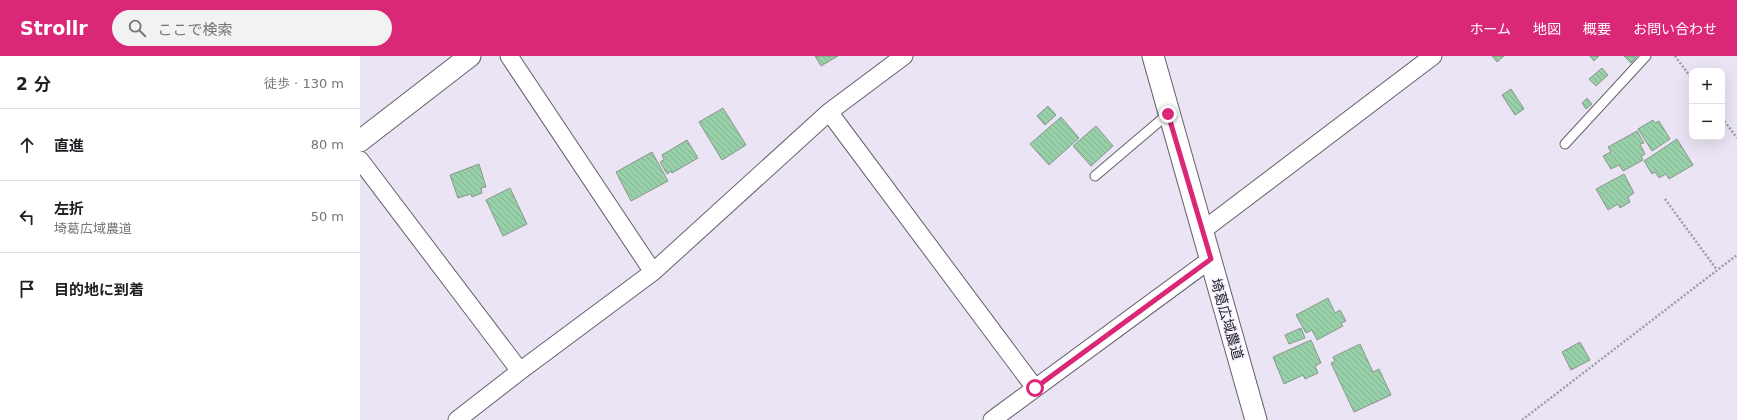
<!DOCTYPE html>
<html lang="ja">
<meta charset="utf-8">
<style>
:root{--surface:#fff;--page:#f2f2f2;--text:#202124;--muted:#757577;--line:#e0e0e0;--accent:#db2777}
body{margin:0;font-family:"DejaVu Sans","Noto Sans JP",sans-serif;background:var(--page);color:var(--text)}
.controls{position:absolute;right:12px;top:12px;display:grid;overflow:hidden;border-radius:8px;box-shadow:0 4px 16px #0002}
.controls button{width:36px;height:36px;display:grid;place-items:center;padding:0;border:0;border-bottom:1px solid var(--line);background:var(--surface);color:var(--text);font:20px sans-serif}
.stop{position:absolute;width:12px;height:12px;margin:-9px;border:3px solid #db2777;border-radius:50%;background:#fff}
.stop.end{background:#db2777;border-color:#fff;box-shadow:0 1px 4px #0008}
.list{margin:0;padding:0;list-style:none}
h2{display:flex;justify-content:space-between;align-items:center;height:52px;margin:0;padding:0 16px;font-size:17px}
h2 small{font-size:13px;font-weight:400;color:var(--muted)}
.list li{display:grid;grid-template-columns:26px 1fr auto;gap:12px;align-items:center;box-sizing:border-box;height:72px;padding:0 16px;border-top:1px solid var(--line)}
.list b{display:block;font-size:15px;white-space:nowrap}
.list p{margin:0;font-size:13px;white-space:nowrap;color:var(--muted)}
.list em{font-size:13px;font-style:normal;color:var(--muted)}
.icon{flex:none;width:22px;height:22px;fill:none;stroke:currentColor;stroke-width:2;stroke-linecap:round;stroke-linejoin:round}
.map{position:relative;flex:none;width:1377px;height:364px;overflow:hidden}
header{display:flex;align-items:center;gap:24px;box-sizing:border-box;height:56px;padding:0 20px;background:var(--accent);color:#fff}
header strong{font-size:19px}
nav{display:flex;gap:22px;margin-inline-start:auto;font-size:14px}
.search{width:280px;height:36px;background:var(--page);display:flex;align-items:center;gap:10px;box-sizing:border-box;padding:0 14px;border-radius:22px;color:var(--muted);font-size:15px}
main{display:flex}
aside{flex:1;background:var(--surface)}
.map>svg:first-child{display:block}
.building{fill:url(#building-back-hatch);stroke:#89978d}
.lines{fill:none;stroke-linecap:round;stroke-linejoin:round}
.service-casing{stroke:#65606d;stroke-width:11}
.minor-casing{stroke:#65606d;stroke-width:19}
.tertiary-casing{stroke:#65606d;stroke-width:23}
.path{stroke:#a09ba7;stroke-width:2.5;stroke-dasharray:2 2;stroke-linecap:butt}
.service{stroke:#fff;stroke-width:9}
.minor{stroke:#fff;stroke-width:17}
.tertiary{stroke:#fff;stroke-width:21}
.route{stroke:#db2777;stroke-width:5}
.labels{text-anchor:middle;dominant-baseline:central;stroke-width:3.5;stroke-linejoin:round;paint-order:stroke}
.street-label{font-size:14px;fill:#1d1b21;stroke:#f7f2ff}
</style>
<header>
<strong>Strollr</strong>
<div class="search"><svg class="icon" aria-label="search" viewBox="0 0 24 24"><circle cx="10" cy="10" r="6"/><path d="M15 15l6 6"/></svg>ここで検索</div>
<nav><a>ホーム</a><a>地図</a><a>概要</a><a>お問い合わせ</a></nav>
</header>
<main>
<aside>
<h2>2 分<small>徒歩 · 130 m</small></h2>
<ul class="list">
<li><svg class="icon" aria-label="ahead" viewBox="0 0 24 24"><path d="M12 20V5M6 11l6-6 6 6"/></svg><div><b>直進</b></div><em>80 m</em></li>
<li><svg class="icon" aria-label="left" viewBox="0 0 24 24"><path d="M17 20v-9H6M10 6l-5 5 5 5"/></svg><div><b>左折</b><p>埼葛広域農道</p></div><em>50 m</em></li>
<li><svg class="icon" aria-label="arrive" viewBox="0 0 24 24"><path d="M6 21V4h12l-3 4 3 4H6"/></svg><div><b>目的地に到着</b></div></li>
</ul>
</aside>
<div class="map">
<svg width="1377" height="364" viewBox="0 0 1377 364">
<defs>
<pattern id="building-back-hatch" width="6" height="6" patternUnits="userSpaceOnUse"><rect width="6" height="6" fill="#98d0a9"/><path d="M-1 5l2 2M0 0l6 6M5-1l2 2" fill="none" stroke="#83b291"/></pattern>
</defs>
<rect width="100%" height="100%" fill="#ebe4f4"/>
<path class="building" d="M455,0H478L461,10Z
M1132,0H1144L1137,6Z
M1230,0H1239L1234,5Z
M1264,0H1277L1271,7Z
M1242,12L1248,19L1236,30L1229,23Z
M1151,33L1164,53L1155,59L1142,39Z
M1227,42L1232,48L1226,53L1222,47Z
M688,50L696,59L685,69L677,60Z
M363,52L386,89L362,104L339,66Z
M701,61L719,82L689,109L670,88Z
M1293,64L1295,67L1299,65L1310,83L1292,95L1278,73Z
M736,70L753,90L731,110L713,90Z
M1277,75L1284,87L1280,88L1285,98L1281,100L1283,104L1263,115L1259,109L1251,113L1243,100L1251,96L1248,91Z
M1317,83L1333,109L1309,123L1306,118L1299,122L1295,116L1292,118L1284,105Z
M327,84L338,102L312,117L311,115L307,118L300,106L304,104L302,99Z
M292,96L308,125L271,145L256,116Z
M119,108L126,131L121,132L122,137L112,141L111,138L98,142L90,119Z
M1264,118L1274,137L1268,141L1270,146L1260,152L1258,148L1248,154L1236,133Z
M150,132L167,168L143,180L126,144Z
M968,242L975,257L980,254L986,265L981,267L983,270L957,284L952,274L946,277L936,259Z
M941,272L945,282L929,288L925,279Z
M951,284L961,307L955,310L958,317L945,323L943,319L924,328L913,301Z
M1220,286L1230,304L1211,314L1202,296Z
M1000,288L1013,316L1019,313L1031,339L994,356L971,307L975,305L973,301Z"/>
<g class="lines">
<g class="service-casing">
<path id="service" d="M1205,88L1286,0
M735,120L808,58"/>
</g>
<g class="minor-casing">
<path id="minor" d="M149,0L293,216
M469,56L675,332
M0,104L160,315
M842,175L1073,0
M97,364L160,315L293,216L469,56L544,0
M632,364L851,203"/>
</g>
<g class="tertiary-casing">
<path id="tertiary" d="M793,0L896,364
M0,85L110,0"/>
</g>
<path class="path" d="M1315,0L1332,23
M1362,62L1377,82
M1305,143L1357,214
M1162,364L1377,199"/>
<use href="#service" class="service"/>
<use href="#minor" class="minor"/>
<use href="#tertiary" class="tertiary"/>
</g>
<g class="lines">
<path class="route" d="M675,332L851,203L808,58"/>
</g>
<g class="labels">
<g class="street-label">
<text transform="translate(867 263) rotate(74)">埼葛広域農道</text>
</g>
</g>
</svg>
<div class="controls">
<button>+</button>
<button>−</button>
</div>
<div class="stop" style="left:675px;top:332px"></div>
<div class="stop end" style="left:808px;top:58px"></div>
</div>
</main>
